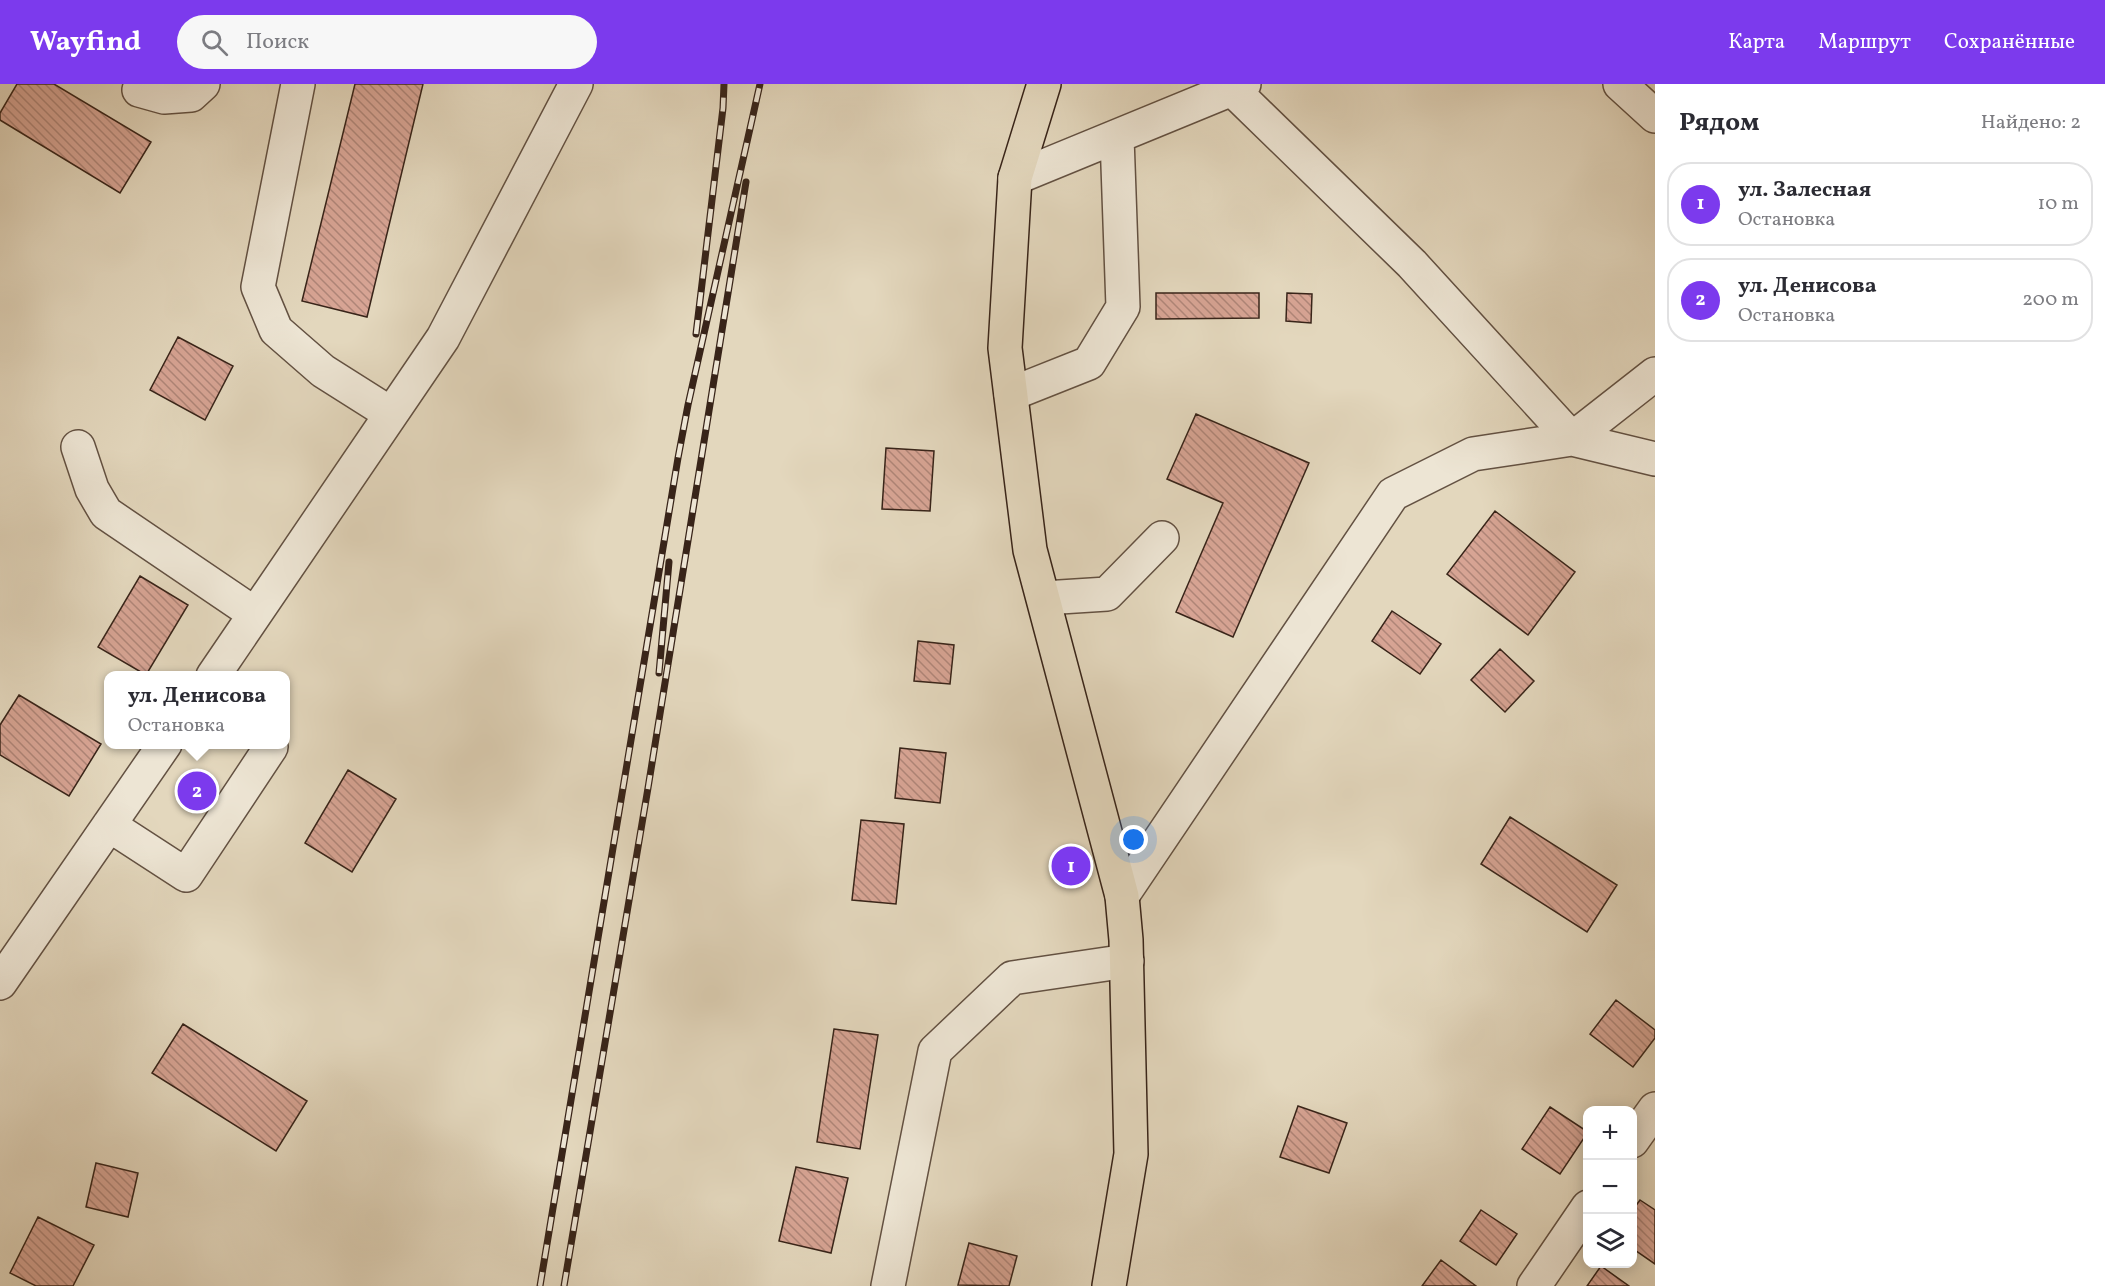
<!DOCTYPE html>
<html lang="ru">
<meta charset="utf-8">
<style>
:root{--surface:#fff;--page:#f7f7f7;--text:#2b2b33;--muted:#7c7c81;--line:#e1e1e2;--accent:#7c3aed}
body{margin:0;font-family:Vollkorn,serif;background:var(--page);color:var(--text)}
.controls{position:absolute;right:18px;bottom:18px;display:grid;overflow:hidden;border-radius:12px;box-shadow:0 3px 15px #0003}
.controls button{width:54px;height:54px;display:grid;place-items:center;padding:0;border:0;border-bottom:2px solid var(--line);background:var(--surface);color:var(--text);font:30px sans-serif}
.you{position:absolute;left:1134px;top:756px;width:21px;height:21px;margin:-15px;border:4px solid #fff;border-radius:50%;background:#1a73e8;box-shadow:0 0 0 9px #1a73e833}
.badge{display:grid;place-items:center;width:39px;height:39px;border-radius:50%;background:var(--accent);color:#fff;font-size:20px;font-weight:700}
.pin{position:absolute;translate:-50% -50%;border:3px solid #fff;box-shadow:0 2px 6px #0006}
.popup{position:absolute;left:104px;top:587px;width:186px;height:78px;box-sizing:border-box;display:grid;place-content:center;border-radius:12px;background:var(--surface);filter:drop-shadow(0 2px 4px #0005);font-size:20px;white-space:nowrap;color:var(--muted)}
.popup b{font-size:22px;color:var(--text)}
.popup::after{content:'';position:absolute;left:50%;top:100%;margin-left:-12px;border:12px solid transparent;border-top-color:var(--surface)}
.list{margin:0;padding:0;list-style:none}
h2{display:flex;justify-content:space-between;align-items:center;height:78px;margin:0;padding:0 24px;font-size:26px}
h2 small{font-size:20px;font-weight:400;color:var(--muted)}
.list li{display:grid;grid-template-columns:39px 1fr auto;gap:18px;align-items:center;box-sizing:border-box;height:84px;margin:0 12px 12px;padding:0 12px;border:2px solid var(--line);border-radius:24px}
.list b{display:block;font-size:22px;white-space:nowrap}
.list p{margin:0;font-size:20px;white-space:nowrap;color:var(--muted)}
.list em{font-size:20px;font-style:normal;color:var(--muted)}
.icon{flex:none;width:33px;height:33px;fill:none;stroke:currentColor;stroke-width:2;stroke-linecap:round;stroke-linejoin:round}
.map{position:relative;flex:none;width:1655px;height:1202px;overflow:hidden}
header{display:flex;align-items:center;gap:36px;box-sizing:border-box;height:84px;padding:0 30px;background:var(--accent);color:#fff}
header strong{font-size:28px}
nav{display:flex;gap:33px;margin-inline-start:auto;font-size:21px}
.search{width:420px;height:54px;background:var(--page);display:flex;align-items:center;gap:15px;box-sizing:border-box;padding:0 21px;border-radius:33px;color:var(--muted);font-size:22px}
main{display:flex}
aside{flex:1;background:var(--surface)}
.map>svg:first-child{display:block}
.building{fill:url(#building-back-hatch);stroke:#382419;stroke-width:1.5}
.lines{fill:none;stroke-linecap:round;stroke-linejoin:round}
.minor-casing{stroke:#635142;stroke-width:36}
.major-casing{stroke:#382419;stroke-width:36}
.minor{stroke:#ede5d4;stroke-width:33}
.major{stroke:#e3d7bd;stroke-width:33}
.rail-casing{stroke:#382419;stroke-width:7}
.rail{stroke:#ede5d4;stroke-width:4.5;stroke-dasharray:14;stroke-linecap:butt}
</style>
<header>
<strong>Wayfind</strong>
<div class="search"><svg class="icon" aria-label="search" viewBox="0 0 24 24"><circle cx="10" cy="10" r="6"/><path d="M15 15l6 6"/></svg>Поиск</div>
<nav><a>Карта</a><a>Маршрут</a><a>Сохранённые</a></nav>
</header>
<main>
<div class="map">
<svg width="1655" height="1202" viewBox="0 0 1655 1202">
<defs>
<pattern id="building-back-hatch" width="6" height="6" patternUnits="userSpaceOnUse" patternTransform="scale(1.5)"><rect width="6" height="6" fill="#d7a494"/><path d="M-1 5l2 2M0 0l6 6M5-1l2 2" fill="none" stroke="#af8578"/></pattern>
</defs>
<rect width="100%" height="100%" fill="#e3d7bd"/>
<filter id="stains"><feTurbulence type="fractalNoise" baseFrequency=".00333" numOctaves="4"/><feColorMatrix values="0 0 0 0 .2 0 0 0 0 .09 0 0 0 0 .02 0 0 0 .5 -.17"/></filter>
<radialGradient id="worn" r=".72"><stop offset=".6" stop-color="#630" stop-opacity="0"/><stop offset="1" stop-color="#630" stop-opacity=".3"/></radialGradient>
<path class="building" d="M17,0H54L151,58L120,109L0,36V29Z
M355,0H423L367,233L302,217Z
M1156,209H1259V234L1156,235Z
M1287,209L1312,210L1311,239L1286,237Z
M178,253L233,282L205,336L150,306Z
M1196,330L1309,379L1233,553L1176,528L1223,419L1167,395Z
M886,364L934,367L930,427L882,425Z
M1495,427L1575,488L1528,551L1447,490Z
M140,492L188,521L146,591L98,563Z
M1392,527L1441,560L1420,590L1372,557Z
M918,557L954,561L950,600L914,597Z
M1500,565L1534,597L1505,628L1471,596Z
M19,611L101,660L69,712L0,671V641Z
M900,664L946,669L940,719L895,714Z
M348,686L396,715L352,788L305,759Z
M1510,733L1617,801L1587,848L1481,780Z
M861,736L904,740L896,820L852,816Z
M1616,916L1655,946V954L1633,983L1590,950Z
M183,940L307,1017L276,1067L152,989Z
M834,945L878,951L860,1065L817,1058Z
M1298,1022L1347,1039L1329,1089L1280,1073Z
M1550,1023L1588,1048L1560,1090L1522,1065Z
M96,1079L138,1089L128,1133L86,1123Z
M796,1083L848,1094L831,1169L779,1157Z
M1640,1116L1655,1126V1180L1632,1164V1127Z
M1481,1126L1517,1150L1496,1181L1460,1157Z
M38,1133L94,1161L73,1202H36L10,1189Z
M969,1159L1017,1172L1009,1202L958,1201Z
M1441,1176L1476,1202H1422Z
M1601,1182L1629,1202H1587Z"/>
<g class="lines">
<g class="minor-casing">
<path id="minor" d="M298,0L258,203L276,246L323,287L391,330
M1620,0L1655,32
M1232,5L1412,180L1572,355L1655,290
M139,6L164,13L191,11L203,0
M1015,94L1244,0
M1011,310L1089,279L1123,223L1117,53
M78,363L92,405L106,429L255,530
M1044,514L1107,510L1162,454
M213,592L443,254L576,0
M109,741L186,791L271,663L268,660
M1122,812L1393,410L1473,370L1572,355L1655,375
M0,899L165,660
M1632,1057L1655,1025
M888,1202L935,967L1012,894L1127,877
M1534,1202L1588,1123"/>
</g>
<g class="major-casing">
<path id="major" d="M1044,0L1015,94L1005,264L1030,466L1122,812L1126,856L1131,1070L1109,1202"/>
</g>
<use href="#minor" class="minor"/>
<use href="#major" class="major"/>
<g class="rail-casing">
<path id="rail" d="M696,250L723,24L724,0
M659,589L669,478
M540,1202L678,374L688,321L760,0
M564,1202L648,704L746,98"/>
</g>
<use href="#rail" class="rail"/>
</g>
<rect width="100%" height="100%" filter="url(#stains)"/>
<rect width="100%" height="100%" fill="url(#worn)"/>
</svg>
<div class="controls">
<button>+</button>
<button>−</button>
<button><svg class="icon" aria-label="layers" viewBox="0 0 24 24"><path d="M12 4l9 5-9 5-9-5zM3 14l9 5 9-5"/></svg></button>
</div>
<div class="you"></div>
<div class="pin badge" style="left:1071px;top:782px">1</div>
<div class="pin badge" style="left:197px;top:707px">2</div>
<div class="popup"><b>ул. Денисова</b>Остановка</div>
</div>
<aside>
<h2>Рядом<small>Найдено: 2</small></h2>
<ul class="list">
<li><span class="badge">1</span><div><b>ул. Залесная</b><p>Остановка</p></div><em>10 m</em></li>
<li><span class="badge">2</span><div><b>ул. Денисова</b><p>Остановка</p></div><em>200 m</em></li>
</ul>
</aside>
</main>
